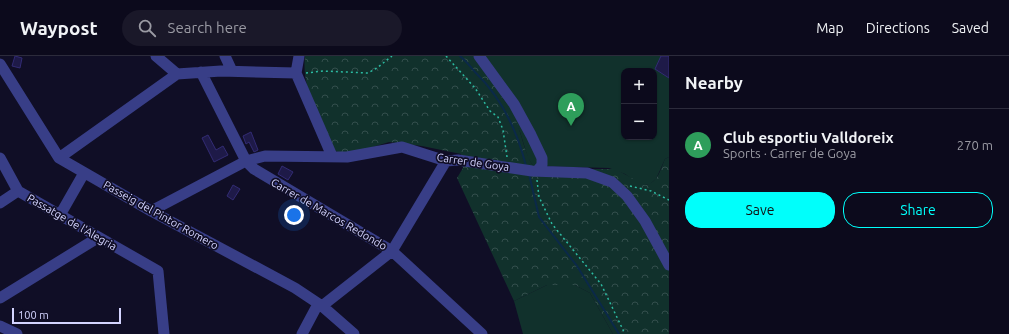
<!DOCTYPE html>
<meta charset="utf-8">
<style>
:root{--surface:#0c0a1c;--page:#1a1829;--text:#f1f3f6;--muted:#9a9aa3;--line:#2c2b3b;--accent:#00fffb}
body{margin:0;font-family:Ubuntu,sans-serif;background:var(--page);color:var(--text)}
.controls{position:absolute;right:12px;top:12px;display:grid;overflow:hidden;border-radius:8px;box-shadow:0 1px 3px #0004}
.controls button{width:36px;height:36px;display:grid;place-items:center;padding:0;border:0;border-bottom:1px solid var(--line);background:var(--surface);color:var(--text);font:20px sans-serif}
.scale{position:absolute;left:12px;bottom:10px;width:109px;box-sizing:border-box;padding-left:4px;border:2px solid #d4d4ff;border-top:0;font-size:11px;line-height:14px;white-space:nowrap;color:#d4d4ff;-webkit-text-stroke:3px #100e26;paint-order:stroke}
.you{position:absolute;left:294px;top:159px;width:14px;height:14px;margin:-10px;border:3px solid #fff;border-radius:50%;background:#1a73e8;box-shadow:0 0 0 6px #1a73e833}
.badge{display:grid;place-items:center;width:26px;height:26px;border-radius:50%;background:var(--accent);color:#fff;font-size:13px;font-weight:700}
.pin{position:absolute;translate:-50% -33px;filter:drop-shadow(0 1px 2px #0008)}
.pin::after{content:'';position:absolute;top:21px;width:14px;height:12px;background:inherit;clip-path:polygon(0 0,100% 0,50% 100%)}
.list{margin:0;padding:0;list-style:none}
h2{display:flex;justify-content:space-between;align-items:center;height:52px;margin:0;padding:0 16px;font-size:17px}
h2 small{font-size:13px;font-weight:400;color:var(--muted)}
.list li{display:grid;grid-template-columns:26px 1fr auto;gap:12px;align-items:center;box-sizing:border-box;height:72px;padding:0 16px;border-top:1px solid var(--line)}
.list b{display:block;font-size:15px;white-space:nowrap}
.list p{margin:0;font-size:13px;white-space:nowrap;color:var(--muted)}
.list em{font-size:13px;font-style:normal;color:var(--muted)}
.actions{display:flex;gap:8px;padding:12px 16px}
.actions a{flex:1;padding:9px 0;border:1px solid var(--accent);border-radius:16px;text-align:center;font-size:14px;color:var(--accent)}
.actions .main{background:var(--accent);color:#111}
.icon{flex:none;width:22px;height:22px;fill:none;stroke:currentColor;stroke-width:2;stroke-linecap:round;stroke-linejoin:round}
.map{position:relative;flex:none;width:669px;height:278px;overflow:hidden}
header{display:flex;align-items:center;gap:24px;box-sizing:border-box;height:56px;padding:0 20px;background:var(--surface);border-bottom:1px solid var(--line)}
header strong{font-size:19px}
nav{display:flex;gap:22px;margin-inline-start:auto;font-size:14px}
.search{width:280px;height:36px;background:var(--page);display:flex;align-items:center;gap:10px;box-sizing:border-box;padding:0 14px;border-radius:22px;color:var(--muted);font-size:15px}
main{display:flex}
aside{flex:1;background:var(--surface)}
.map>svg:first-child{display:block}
.grass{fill:#11312c;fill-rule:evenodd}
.forest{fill:url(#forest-crowns)}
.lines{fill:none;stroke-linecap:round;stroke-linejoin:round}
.stream{stroke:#0b2949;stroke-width:2}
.building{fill:#1e1a48;stroke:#322b74}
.path{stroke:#2cbba2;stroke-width:1.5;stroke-dasharray:2 3;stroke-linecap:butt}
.minor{stroke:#383e87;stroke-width:11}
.labels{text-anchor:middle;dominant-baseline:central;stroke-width:3.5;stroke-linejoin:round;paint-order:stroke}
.street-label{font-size:11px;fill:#d4d4ff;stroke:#100e26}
</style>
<header>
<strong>Waypost</strong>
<div class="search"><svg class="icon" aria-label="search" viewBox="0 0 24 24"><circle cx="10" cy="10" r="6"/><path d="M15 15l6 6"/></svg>Search here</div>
<nav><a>Map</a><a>Directions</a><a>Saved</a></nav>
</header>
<main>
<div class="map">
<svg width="669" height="278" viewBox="0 0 669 278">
<defs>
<pattern id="forest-crowns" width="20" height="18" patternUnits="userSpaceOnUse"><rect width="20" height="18" fill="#11312c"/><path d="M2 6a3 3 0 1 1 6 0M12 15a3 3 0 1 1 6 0" fill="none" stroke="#334e4c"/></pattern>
</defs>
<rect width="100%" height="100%" fill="#100e26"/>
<path class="grass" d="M475,0H669V101L665,103L656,123L650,128L645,129L639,128L625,118L609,112L533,110L528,102L520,76L504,44L489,24ZM624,15H654V81H624Z
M561,228L575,229L590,237L613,278H523L514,245L547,229Z"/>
<path class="forest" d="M305,0H475C488,22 504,41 515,63C522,78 524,96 533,110L552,113H615L645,129C658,127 660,114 665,103L669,101V278H613L590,237L575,229H547L514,245L457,122L463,112L461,98L422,90L389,86L350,98L334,95C321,65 301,33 305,0Z"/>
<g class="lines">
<path class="stream" d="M460,0C466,5 470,10 475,16C502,42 517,74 526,110
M529,118L539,161L577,210L619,278"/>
</g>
<path class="building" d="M15,0L22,2L20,12L12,10Z
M661,0H669V22L655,13Z
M251,76L258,94L254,96L249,86L246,88L243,80Z
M208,79L216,94L223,90L228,99L214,106L202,82Z
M282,110L293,116L288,124L278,118Z
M233,129L240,133L233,144L227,140Z"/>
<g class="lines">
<path class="path" d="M446,0L475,32L490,55L498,61L503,74L507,101
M306,17L323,15L368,17L377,12L392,0
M537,124L539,141L552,168L601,228L625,278
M630,130L651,135L669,144"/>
<path class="minor" d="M156,0L177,18
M225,0L232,15
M299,0L296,17L332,100
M479,0L514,48L531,79L542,102V109L537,115
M0,8L59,102L151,155L295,232L322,250L354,278
M201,16L246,105L254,113L392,195L482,278
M177,18L221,15L296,17
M0,102L18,135L158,215L164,278
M59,102L177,18
M0,147L18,135
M151,155L246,105L265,100L347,101L402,91L446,105L458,104L532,115L587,117L612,126L627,140L645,165L669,209
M60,159L84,117
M0,242L99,181
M322,250L392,195L446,105
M0,270L17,278
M302,278L318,248"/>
</g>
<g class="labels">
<g class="street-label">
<text transform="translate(473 106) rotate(8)">Carrer de Goya</text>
<text transform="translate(329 158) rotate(30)">Carrer de Marcos Redondo</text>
<text transform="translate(161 159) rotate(29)">Passeig del Pintor Romero</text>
<text transform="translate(72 166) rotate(30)">Passatge de l'Alegria</text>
</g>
</g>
</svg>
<div class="controls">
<button>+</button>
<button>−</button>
</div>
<div class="scale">100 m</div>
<div class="you"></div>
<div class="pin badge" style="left:571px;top:70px;background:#2e9e5b">A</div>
</div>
<aside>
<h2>Nearby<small></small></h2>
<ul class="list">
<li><span class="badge" style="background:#2e9e5b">A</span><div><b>Club esportiu Valldoreix</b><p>Sports · Carrer de Goya</p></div><em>270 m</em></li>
</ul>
<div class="actions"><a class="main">Save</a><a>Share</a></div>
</aside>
</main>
